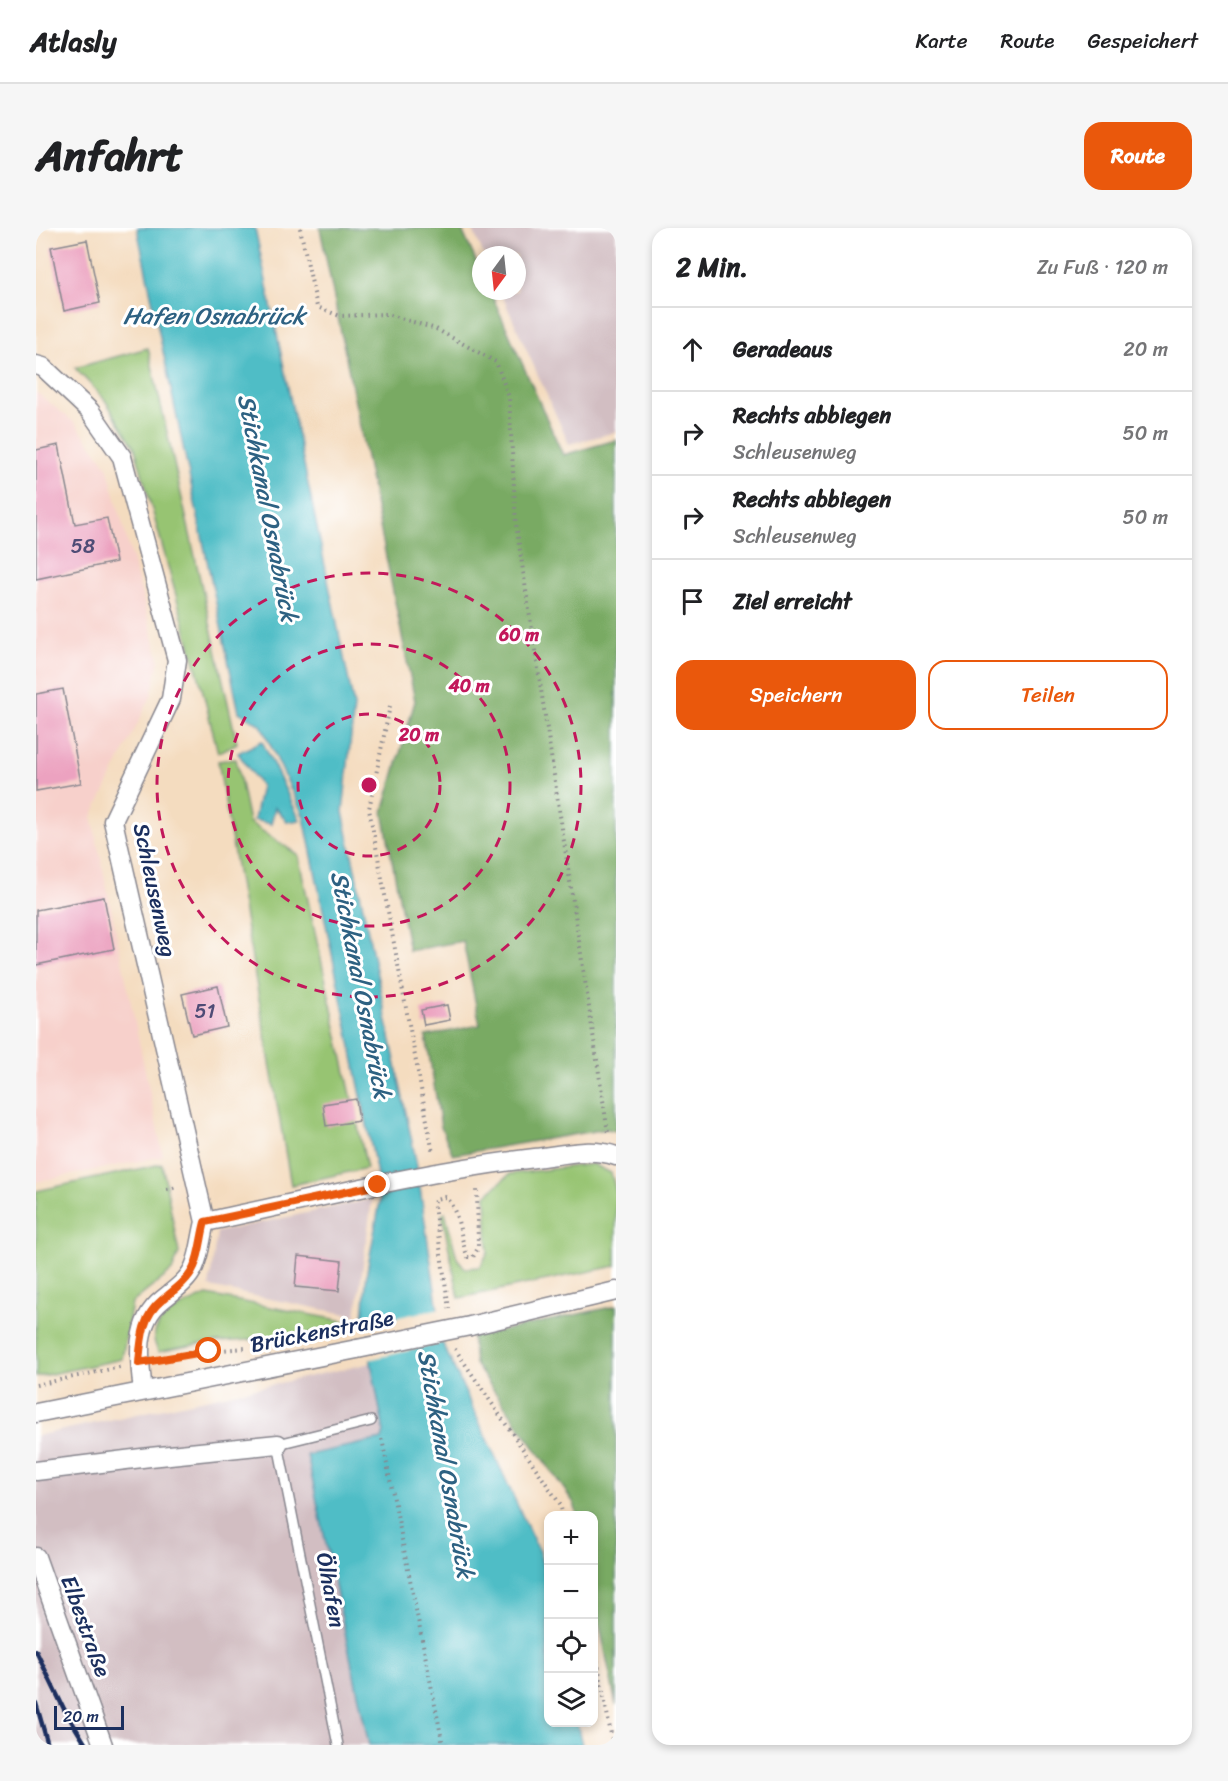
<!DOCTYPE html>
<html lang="de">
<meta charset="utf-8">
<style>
:root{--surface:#fff;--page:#f6f6f6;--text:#202124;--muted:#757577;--line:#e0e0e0;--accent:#ea580c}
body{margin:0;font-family:Sriracha,sans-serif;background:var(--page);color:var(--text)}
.controls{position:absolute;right:18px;bottom:18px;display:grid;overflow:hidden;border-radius:12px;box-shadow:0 3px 9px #0003}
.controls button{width:54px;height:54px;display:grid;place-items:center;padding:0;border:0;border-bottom:2px solid var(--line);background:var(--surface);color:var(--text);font:30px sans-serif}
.compass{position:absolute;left:436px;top:18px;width:54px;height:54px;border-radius:50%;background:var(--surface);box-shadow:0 3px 9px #0003;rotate:195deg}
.scale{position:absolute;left:18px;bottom:15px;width:70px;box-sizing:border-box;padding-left:6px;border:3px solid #1b2f5e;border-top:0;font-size:16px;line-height:21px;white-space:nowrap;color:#1b2f5e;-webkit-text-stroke:4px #fff;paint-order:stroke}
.stop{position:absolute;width:18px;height:18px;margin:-14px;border:4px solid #ea580c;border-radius:50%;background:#fff}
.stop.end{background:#ea580c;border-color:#fff;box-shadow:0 2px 6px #0008}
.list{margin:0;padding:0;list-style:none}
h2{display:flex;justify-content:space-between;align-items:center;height:78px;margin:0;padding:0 24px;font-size:26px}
h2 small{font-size:20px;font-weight:400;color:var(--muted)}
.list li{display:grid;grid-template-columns:39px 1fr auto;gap:18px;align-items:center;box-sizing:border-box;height:84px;padding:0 24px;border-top:2px solid var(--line)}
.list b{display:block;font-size:22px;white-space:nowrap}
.list p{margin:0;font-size:20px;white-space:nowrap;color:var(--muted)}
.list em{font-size:20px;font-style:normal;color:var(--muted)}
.actions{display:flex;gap:12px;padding:18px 24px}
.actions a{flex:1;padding:14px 0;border:2px solid var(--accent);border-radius:18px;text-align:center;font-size:21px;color:var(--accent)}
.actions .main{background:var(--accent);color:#fff}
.icon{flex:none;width:33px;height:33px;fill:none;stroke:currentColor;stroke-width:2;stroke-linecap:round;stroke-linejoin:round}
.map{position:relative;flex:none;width:580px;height:1517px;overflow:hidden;border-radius:18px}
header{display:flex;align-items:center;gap:36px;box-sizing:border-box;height:84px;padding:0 30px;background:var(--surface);border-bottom:2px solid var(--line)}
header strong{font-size:28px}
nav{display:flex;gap:33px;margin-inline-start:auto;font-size:21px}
.intro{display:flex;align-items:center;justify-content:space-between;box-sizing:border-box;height:144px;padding:0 36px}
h1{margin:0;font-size:42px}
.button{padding:15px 27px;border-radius:18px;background:var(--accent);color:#fff;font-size:21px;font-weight:700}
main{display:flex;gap:36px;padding:0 36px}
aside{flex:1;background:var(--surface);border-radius:18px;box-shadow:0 3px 9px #0003}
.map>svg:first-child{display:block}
.built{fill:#f7d0cb}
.industrial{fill:#d2bec2}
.green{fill:#97c472;stroke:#597a68;stroke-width:1.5}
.forest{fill:#79aa64;stroke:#4a6c61;stroke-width:1.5}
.water{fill:#4fbdc6;stroke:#357692;stroke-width:1.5}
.pier{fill:#f4dcbf}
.building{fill:#eca2c0}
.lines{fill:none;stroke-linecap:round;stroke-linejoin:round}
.lane-casing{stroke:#88868e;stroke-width:12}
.street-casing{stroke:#88868e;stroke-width:21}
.path{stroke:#88868e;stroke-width:4;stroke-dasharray:1.5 4.5;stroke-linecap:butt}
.lane{stroke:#fff;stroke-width:9}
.street{stroke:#fff;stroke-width:18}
.rail{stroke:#1b2f5e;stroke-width:4.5}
.street-bridge-casing{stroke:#88868e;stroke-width:21;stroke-linecap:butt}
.street-bridge{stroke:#fff;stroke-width:18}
.route{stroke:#ea580c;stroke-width:8}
.ring{fill:none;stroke:#c2185b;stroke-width:3;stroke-dasharray:10 8}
.labels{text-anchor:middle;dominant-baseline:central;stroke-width:6;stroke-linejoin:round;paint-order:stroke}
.number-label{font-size:20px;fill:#4f4c76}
.street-label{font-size:22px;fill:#1b2f5e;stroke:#fff}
.water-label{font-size:24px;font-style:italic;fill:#2d6182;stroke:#fff}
.centre{fill:#c2185b;stroke:#fff;stroke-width:3}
.ring-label{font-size:18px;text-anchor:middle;font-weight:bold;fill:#c2185b;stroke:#fff;stroke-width:6;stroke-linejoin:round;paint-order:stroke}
</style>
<header>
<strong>Atlasly</strong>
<nav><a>Karte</a><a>Route</a><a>Gespeichert</a></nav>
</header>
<div class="intro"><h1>Anfahrt</h1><a class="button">Route</a></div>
<main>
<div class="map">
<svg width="580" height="1517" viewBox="0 0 580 1517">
<rect width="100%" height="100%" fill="#fff"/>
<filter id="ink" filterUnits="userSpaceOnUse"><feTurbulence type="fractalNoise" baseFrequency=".0167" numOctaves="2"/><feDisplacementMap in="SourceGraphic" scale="12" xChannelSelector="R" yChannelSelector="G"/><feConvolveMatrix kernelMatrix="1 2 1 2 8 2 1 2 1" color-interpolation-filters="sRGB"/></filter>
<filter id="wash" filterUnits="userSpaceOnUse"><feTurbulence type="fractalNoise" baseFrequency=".008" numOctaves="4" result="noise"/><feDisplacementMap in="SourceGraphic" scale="24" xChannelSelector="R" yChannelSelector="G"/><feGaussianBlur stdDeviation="1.35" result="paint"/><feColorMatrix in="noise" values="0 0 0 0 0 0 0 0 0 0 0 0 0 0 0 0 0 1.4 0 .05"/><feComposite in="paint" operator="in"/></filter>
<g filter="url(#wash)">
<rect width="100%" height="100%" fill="#f4dcbf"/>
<path class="built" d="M0,164L39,195L71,238L123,431L115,468L56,589L127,928L0,954Z"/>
<path class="industrial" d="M436,0H580V204L533,216L464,63H481V27H448Z
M336,971L320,1088L173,1059L181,1004Z
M335,1135L348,1204L346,1211L271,1228L333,1517H0V1208Z"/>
<path class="green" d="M112,120L201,515L182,525L167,464L99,220L69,172L39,140Z
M200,531L213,594L262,627L331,940L255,957L182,533Z
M126,936L143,1025L136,1043L96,1075L86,1131L0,1149V963Z
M557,936L575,945L580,963V1038L423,1070L406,986L409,984L421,1030L429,1040L444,1039L452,1024L450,967L474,946Z
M171,1067L319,1095L256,1109L169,1115L122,1124C121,1120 118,1115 118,1110C120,1085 152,1076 171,1067Z"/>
<path class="forest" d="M284,0H425L445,44V63H454L527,227L580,212V903L571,901L417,927L405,899L390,808L444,797L427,713L373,723L347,584L379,473Z
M580,1078V1477L558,1369V1288L541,1287L538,1275L439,1136L436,1109Z"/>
<path class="water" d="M101,0H219L318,478L307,584L380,933L407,1116L504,1326L512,1362V1494L541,1495L546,1517H333L271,1227L346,1211L348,1204L327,1091L331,1043L344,974L340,941L268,589L225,497L203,484Z
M226,513L264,592L251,594L239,579L235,596L218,592L225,558L202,525Z"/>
<path class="pier" d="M405,1080L410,1114L332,1132L326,1097Z"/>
<g id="blocks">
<path class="building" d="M51,12L64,75L28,83L15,19Z
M23,217L39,296L71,290L80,334L0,351V222Z
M27,461L45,555L0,563V466Z
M68,669L78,721L0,737V682Z
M182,758L191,799L156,807L146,766Z
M411,777L414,792L388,797L385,782Z
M320,871L323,893L290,898L287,876Z
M262,1028L306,1033L303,1063L259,1059Z"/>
</g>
</g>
<g filter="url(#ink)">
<use href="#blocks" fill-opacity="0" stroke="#88868e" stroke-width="1.5"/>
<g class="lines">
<g class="lane-casing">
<path id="lane" d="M302,1517L242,1216L335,1193"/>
</g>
<g class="street-casing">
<path id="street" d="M0,137L7,139L54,183L86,229L141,432L135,471L77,593L169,994C278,971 388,943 499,930C525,927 554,919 580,928
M434,1098L580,1063
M107,1163C103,1132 98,1094 126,1072C137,1063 152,1053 158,1039C164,1026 165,1009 169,994
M0,1185L321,1121
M0,1243L114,1229L242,1216
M0,1329L67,1517"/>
</g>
<path class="path" d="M264,0L281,79L304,88L351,86L400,101L460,134L473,169L480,296L572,905
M354,478L333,581L397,925
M131,961L142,959
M413,1081L398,978L399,971L409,969C425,984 423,1010 432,1029H437L442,1020L441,958
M419,1121L524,1276L527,1288
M124,1131L173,1123L209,1120
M0,1157L84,1139
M346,1211L407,1517
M558,1415L577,1517"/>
<use href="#lane" class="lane"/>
<use href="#street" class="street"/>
<path class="rail" d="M0,1423L28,1481L50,1517
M0,1475L12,1517"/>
<g class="street-bridge-casing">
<path id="street-bridge" d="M321,1121L434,1098"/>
</g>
<use href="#street-bridge" class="street-bridge"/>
</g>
</g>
<g class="lines" filter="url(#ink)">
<path class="route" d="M173,1123L103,1135C105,1111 106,1088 126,1072C137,1063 152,1053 158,1039C164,1026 165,1008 169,994L342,957"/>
</g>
<g class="ring">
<circle cx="333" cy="557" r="71"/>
<circle cx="333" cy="557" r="141"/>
<circle cx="333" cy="557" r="212"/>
</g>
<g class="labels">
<g class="number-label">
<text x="47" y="318">58</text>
<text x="169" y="783">51</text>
</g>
<g class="street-label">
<text transform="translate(119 662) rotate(78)">Schleusenweg</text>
<text transform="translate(286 1103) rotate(-11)">Brückenstraße</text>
<text transform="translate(295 1362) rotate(79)">Ölhafen</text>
<text transform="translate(50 1398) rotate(70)">Elbestraße</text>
</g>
<g class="water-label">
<text x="178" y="88">Hafen Osnabrück</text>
<text transform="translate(232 280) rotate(79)">Stichkanal Osnabrück</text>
<text transform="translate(325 757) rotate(79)">Stichkanal Osnabrück</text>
<text transform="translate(410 1236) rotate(80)">Stichkanal Osnabrück</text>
</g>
</g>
<circle cx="333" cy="557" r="9" class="centre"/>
<g class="ring-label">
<text x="483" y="413">60 m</text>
<text x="433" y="464">40 m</text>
<text x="383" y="513">20 m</text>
</g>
</svg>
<div class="controls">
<button>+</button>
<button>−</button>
<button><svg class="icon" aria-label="locate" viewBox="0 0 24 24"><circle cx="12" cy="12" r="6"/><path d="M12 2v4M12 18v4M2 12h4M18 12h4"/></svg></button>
<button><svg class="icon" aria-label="layers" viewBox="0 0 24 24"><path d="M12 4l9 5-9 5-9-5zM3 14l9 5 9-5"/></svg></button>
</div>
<svg class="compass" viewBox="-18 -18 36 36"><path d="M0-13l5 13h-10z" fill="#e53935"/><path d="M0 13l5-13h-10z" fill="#757577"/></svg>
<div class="scale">20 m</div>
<div class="stop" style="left:173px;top:1123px"></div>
<div class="stop end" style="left:342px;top:957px"></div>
</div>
<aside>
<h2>2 Min.<small>Zu Fuß · 120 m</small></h2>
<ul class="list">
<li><svg class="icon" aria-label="ahead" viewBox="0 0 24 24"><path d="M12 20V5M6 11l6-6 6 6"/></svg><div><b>Geradeaus</b></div><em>20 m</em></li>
<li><svg class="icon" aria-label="right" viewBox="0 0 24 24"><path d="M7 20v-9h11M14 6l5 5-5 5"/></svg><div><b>Rechts abbiegen</b><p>Schleusenweg</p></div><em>50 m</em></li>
<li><svg class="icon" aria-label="right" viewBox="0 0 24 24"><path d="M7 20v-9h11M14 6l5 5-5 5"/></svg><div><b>Rechts abbiegen</b><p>Schleusenweg</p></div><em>50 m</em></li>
<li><svg class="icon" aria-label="arrive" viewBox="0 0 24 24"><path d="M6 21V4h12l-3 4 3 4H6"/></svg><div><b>Ziel erreicht</b></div></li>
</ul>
<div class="actions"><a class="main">Speichern</a><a>Teilen</a></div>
</aside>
</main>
